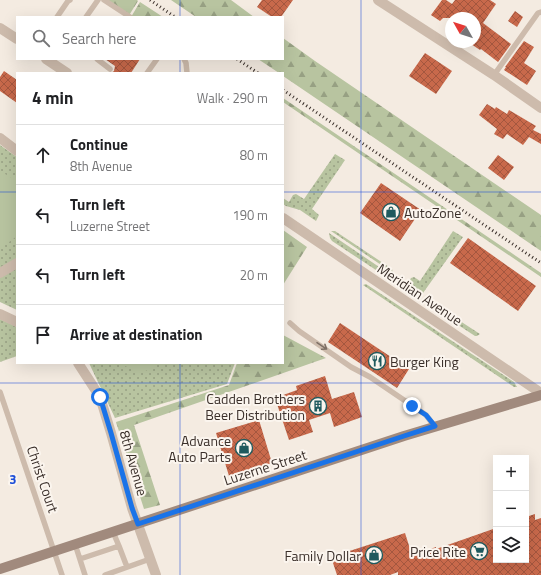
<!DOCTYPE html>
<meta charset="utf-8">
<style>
:root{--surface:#fff;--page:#f2f2f2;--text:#202124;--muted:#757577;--line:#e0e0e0}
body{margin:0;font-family:"Titillium Web",sans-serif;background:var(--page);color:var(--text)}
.controls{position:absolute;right:12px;bottom:12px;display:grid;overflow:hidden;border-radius:0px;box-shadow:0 4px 16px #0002}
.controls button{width:36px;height:36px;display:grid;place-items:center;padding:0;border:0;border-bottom:1px solid var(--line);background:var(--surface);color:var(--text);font:20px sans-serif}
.compass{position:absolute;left:445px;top:12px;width:36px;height:36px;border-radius:50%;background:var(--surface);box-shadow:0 4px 16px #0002;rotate:309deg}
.stop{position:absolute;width:12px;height:12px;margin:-9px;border:3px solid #1a73e8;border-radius:50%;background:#fff}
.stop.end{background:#1a73e8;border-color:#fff;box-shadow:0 1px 4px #0008}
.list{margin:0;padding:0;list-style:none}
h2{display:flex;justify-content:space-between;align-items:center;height:52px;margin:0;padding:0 16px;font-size:17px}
h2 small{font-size:13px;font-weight:400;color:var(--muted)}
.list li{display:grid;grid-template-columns:26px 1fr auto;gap:12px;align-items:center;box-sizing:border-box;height:60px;padding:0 16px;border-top:1px solid var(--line)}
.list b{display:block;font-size:15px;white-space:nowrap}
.list p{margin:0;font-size:13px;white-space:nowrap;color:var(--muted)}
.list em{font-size:13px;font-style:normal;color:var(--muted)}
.icon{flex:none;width:22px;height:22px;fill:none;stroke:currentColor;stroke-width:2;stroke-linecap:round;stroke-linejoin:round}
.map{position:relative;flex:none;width:541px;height:575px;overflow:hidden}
.search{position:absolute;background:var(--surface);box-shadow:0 4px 16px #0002;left:16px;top:16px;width:268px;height:44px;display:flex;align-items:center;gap:10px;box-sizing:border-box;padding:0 14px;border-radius:0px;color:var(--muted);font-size:15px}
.panel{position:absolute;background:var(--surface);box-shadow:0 4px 16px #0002;left:16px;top:72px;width:268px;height:292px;border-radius:0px}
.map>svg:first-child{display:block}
.green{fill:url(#green-dots)}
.forest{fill:url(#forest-firs)}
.pitch{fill:#b8c4a0}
.building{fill:url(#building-cross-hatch)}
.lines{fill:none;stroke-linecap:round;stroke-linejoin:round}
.lane{stroke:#cdbbac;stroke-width:5.5}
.street{stroke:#cdbbac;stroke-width:10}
.secondary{stroke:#a18a7d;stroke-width:10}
.rail{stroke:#3b302b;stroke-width:3;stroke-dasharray:1 3;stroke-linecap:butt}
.oneway{stroke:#7d6f65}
.route{stroke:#1a73e8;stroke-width:5}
.grid{fill:none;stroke:#1d4ed8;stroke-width:1;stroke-opacity:0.55}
.labels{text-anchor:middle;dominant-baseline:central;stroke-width:4;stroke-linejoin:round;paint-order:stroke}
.poi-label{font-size:14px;fill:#3b302b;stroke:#fbf5ee;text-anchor:end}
.street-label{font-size:14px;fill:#3b302b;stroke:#fbf5ee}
.grid-label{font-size:13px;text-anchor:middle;font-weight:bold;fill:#1d4ed8;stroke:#fbf5ee;stroke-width:4;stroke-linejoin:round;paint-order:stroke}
</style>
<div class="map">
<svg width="541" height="575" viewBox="0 0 541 575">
<defs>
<pattern id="green-dots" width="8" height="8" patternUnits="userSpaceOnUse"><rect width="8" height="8" fill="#b8c4a0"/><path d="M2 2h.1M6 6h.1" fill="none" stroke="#97a083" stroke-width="1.8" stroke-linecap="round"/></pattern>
<pattern id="forest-firs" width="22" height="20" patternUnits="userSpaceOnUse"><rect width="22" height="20" fill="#b8c4a0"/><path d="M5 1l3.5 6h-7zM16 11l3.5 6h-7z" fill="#97a083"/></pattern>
<pattern id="building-cross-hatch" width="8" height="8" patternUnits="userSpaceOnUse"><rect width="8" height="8" fill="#c8694b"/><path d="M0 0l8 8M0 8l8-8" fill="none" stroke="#a4573f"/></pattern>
</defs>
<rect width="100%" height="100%" fill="#f4ebe1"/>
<path class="green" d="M0,145L17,157V310L0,302Z
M335,154L345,160L312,209L319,215L316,221L300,210L286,206L283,204V198L289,202L293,195L296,194L304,199Z
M331,231H335L392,269L393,273Z
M453,231L463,237L423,293L408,283L411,278L414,277L420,281Z
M329,233L391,275L388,276H385L332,241L330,238Z
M366,284L514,382L517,387H514L363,285Z
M440,308L480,334L477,336H475L440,313L439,311Z
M0,319L17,327V356L0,362Z
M89,363H235L227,384L115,418Z"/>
<path class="forest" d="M106,0H137L138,1L128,17Z
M171,0H231L254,17H196Z
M140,2L163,17H131Z
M283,38L315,61L541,215V251L283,76V73H279L258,59H283Z
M283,98L541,273V277L283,102Z
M283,230L307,247L283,285Z
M283,335L326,358L134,425L160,505L144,509L116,422L229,385L237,363H283Z"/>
<path class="pitch" d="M0,171L17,181V236L0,249Z
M120,363H155C151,369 145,372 138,373Z"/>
<path class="building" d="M262,0H293L281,17H272L257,7Z
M442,0H446L452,4L455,0H490L496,4L483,23L511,44L498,62L481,49L480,50L471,44L473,42H475V18H443L440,21L431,15Z
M515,11L523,17L517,27L508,21Z
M524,41L534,47L524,63L536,71L527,85L504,70L506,67H505Z
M425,53L452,71L436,94L409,76Z
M105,59H140L131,73H111L114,71L115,66Z
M4,71L17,80V103L0,91V77Z
M487,104L495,109L496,107L507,114L509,110L536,126L533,130L541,134V144L529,137L523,145L507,134L503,139L494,134L497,129L479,115Z
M498,155L514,167L504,180L488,168Z
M381,183L421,210L400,241L360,213Z
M468,238L536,286L518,311L450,263Z
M340,323L409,369L397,388L328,342Z
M325,376L332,399L354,392L362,417L334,427L330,413L309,420L313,432L289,440L275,398L297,390L296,386Z
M259,420L272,463L229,476L216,433Z
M535,514V520L541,518V575H398V572L390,575H337L331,557L405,533L412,555L436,547V549L496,528V560H526V517Z"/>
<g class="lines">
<path class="lane" d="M104,0L130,17
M57,17L68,1L70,0
M86,17L98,0
M97,59L110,69
M184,59L186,63L187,73
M147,73L157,59
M494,75L538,13L541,12
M290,323L299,331L351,367L370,377L426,415L435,427
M0,392L62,575
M75,544L85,575
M119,546L127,567
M80,559L119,546L113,532
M105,575L150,559"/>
<path class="street" d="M378,0L494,75L541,108
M0,28L17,39
M46,59L67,73
M0,138L17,151
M283,218L541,393
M0,273L17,263
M0,314L17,322
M78,363L100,397L111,433L132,508L156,575"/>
<path class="secondary" d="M0,569L404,436L541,395"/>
<path class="rail" d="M150,0L175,17
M237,59L258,73
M283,90L541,263"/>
</g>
<defs><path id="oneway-shaft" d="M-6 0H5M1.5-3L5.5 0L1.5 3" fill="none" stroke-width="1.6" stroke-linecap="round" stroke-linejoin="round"/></defs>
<use class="oneway" href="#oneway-shaft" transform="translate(322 346) rotate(34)"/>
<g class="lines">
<path class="route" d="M100,397L111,433L132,508L138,524L404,436L435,426L426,415L412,406"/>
</g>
<path class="grid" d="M180,0V17M361,0V575M180,59V73M0,192H17M283,192H541M180,363V575M0,383H541"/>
<defs>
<g id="shop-ring" transform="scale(0.9)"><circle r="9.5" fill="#fbf5ee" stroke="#1f5a5e" stroke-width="1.5"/><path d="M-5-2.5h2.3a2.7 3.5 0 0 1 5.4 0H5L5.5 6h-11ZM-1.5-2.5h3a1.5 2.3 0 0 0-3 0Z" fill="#1f5a5e"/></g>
<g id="restaurant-ring" transform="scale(0.9)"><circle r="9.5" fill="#fbf5ee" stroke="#1f5a5e" stroke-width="1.5"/><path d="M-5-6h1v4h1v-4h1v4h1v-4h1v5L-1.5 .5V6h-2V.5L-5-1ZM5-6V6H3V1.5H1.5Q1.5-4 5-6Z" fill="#1f5a5e"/></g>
<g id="building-ring" transform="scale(0.9)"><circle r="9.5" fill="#fbf5ee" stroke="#1f5a5e" stroke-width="1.5"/><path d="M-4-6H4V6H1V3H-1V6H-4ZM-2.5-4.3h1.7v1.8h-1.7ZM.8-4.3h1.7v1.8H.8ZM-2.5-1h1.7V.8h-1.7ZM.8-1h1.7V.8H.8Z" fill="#1f5a5e"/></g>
<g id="supermarket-ring" transform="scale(0.9)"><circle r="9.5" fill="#fbf5ee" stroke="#1f5a5e" stroke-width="1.5"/><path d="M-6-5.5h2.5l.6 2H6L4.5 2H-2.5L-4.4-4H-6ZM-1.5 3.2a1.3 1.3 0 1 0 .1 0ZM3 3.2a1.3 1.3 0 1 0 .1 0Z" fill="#1f5a5e"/></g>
</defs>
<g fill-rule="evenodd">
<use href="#shop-ring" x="391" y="212"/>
<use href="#restaurant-ring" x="377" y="361"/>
<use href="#building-ring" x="318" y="406"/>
<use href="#shop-ring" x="244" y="448"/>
<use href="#supermarket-ring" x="479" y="551"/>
<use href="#shop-ring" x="374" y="555"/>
</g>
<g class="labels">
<g class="poi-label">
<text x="404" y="212" text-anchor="start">AutoZone</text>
<text x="390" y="361" text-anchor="start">Burger King</text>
<text x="305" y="398">Cadden Brothers<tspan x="305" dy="16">Beer Distribution</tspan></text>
<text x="231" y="440">Advance<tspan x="231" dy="16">Auto Parts</tspan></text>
<text x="466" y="551">Price Rite</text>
<text x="361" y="555">Family Dollar</text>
</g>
<g class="street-label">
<text transform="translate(420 294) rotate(34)">Meridian Avenue</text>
<text transform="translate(134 463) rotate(74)">8th Avenue</text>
<text transform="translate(265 467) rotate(-18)">Luzerne Street</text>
<text transform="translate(43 479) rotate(71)">Christ Court</text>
</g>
</g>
<g class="grid-label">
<text x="13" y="484">3</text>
</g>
</svg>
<div class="controls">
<button>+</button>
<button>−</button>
<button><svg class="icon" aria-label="layers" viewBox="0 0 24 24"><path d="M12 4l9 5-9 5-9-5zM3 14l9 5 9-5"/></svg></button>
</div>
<svg class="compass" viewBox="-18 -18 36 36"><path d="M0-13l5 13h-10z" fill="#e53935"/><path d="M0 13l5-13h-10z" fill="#757577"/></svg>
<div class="stop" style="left:100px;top:397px"></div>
<div class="stop end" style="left:412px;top:406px"></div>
<div class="search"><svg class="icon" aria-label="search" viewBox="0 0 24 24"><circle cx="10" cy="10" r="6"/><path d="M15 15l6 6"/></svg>Search here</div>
<section class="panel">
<h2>4 min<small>Walk · 290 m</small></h2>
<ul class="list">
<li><svg class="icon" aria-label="ahead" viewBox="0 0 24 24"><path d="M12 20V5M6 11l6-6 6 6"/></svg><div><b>Continue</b><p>8th Avenue</p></div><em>80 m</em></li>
<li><svg class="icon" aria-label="left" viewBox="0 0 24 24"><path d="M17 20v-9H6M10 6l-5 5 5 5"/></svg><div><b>Turn left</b><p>Luzerne Street</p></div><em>190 m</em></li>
<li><svg class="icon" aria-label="left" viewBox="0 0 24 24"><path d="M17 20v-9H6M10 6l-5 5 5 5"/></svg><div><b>Turn left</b></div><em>20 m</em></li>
<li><svg class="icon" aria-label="arrive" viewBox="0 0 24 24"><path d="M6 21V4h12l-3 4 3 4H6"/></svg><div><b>Arrive at destination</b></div></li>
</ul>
</section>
</div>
